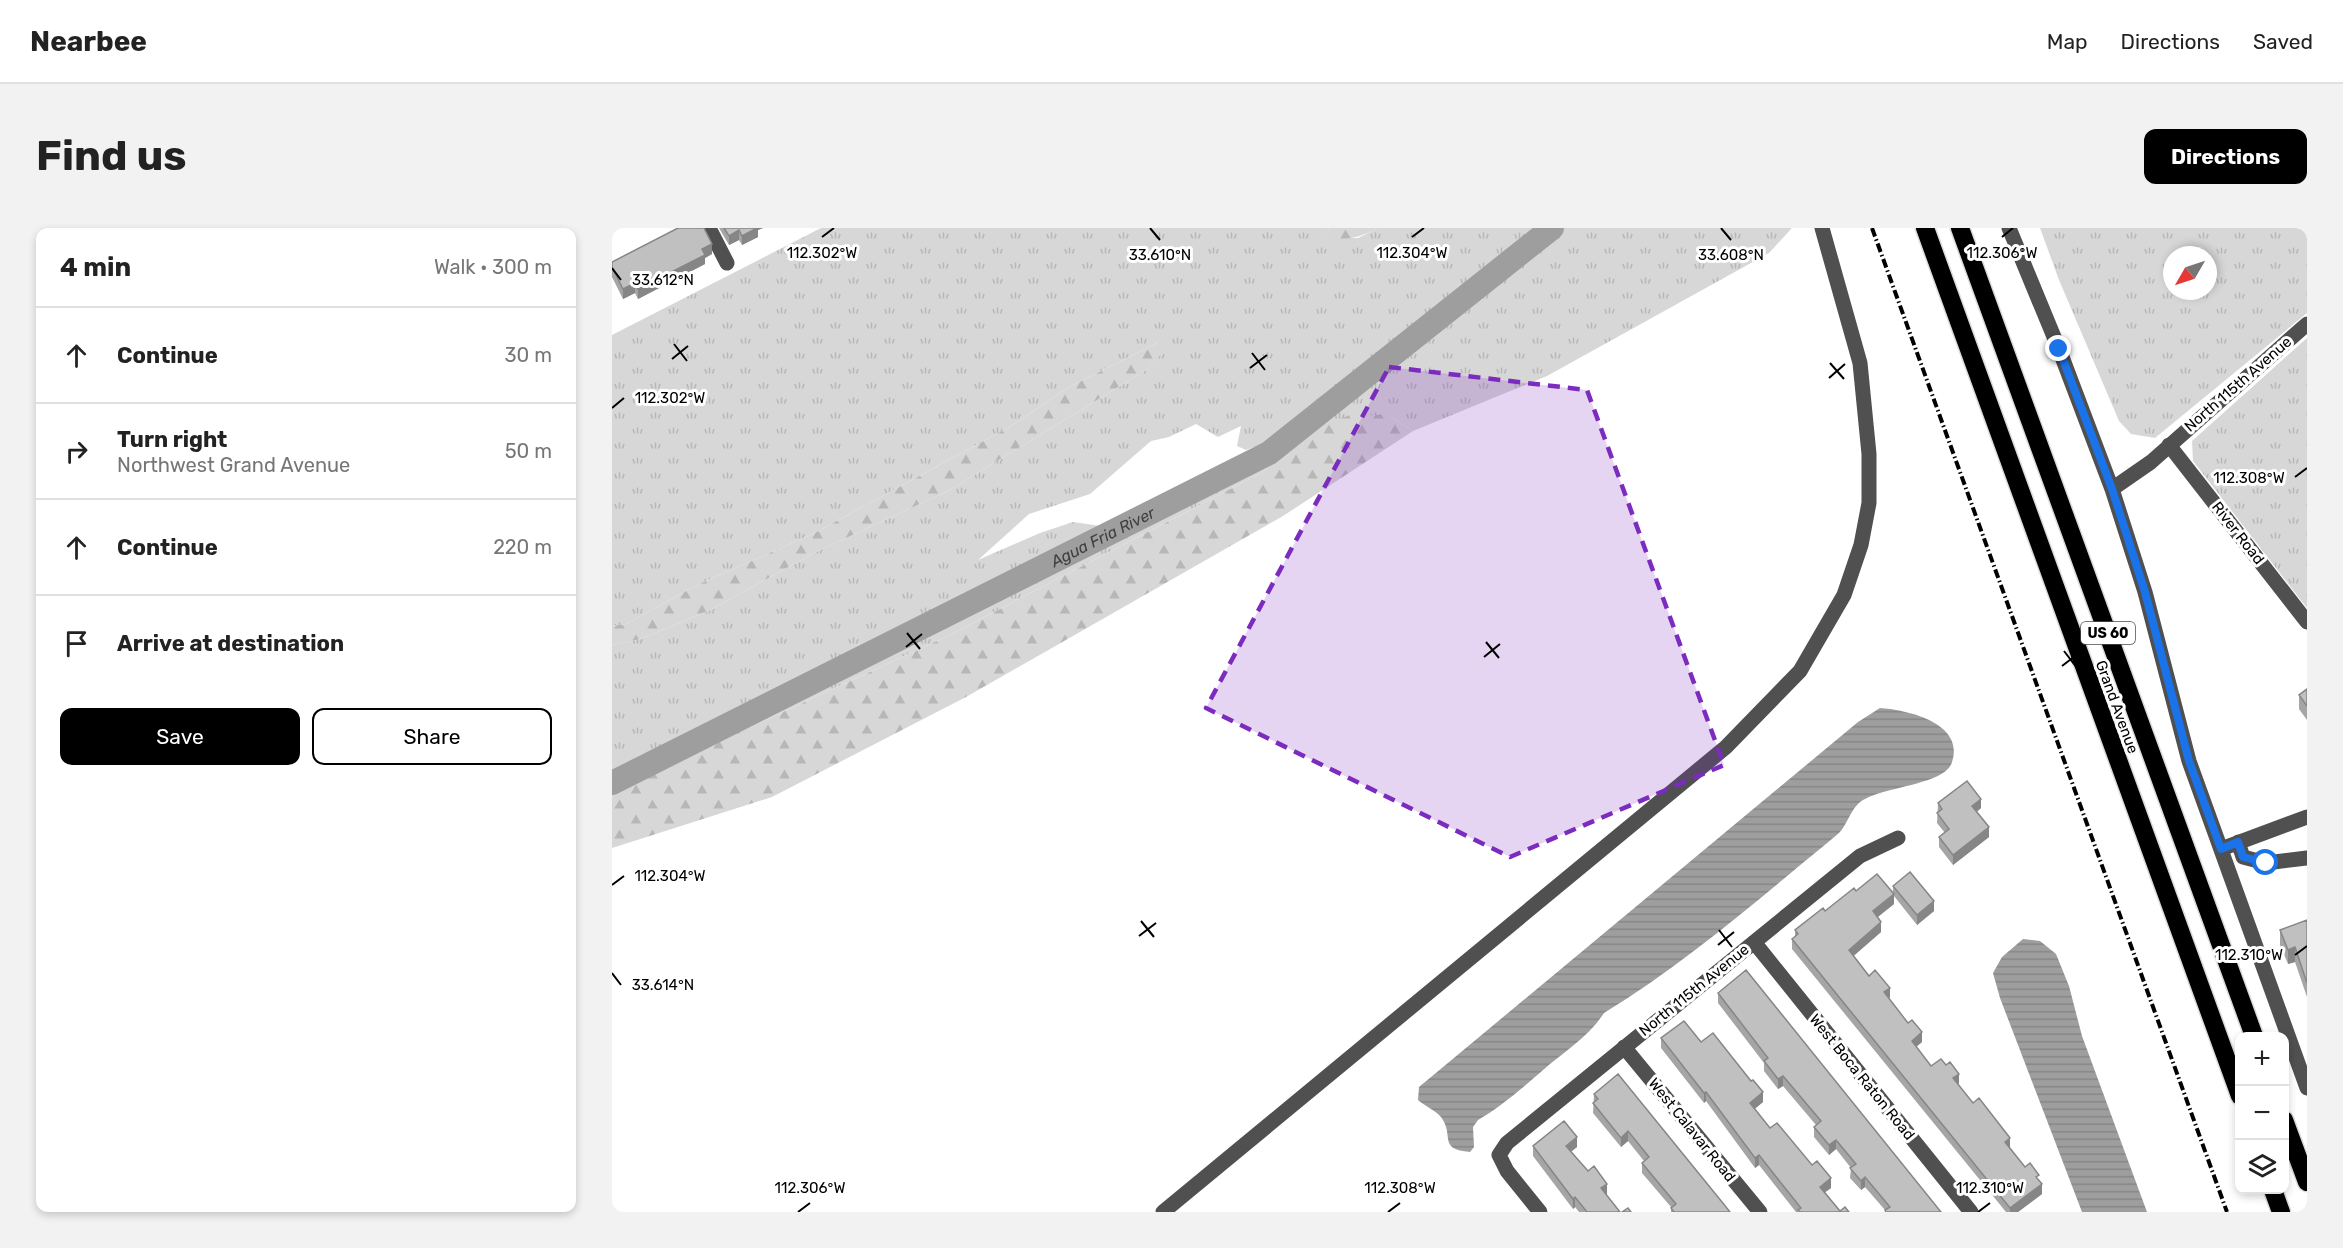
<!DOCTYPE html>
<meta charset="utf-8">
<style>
:root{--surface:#fff;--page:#f2f2f2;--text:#222;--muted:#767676;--line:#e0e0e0;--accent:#000}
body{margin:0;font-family:Rubik,sans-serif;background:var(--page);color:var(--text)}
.controls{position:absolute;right:18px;bottom:18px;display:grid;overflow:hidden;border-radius:12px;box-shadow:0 3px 9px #0003}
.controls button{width:54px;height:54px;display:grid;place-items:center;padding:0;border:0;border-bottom:2px solid var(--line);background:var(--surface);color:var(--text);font:30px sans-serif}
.compass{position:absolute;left:1551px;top:18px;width:54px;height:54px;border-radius:50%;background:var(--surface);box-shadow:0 3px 9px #0003;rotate:231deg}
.stop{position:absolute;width:18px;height:18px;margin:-14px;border:4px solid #1a73e8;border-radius:50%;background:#fff}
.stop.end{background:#1a73e8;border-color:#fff;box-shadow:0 2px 6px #0008}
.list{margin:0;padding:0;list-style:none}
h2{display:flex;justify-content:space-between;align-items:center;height:78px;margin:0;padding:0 24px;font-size:26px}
h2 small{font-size:20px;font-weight:400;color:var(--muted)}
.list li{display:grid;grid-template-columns:39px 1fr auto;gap:18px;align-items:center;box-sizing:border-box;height:96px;padding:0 24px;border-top:2px solid var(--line)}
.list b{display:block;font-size:22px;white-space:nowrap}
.list p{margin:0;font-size:20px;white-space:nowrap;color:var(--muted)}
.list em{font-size:20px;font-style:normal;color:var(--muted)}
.actions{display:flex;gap:12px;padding:18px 24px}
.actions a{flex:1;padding:14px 0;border:2px solid var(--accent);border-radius:12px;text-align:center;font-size:21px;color:var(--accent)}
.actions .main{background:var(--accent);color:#fff}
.icon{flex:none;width:33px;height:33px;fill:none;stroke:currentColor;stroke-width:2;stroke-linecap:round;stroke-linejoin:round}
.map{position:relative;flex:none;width:1695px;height:984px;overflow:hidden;border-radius:12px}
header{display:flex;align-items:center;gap:36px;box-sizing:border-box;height:84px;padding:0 30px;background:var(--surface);border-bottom:2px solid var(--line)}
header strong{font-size:28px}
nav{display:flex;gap:33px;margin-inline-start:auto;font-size:21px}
.intro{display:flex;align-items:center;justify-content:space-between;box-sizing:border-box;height:144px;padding:0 36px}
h1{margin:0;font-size:42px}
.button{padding:15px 27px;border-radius:12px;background:var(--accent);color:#fff;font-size:21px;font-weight:700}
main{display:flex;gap:36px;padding:0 36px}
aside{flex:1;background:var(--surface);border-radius:12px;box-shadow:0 3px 9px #0003}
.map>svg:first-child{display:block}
.grass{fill:url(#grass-tufts);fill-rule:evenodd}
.forest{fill:url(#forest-firs)}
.water{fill:url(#water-rules)}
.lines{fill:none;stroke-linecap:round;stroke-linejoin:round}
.river{stroke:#9e9e9e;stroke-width:24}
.highway-casing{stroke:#dbdbdb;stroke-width:21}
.minor{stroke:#505050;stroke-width:15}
.highway{stroke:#000;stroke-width:18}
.rail{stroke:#000;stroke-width:4;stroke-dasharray:9 3 1.5 3;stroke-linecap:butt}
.wall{fill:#a5a5a5}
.shaded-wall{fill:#868686}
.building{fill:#c0c0c0;stroke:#868686;stroke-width:1.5}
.route{stroke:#1a73e8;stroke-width:8}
.marked{fill:#7b2cbf;fill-opacity:0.2;stroke:#7b2cbf;stroke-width:4.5;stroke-dasharray:12 8;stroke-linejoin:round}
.ticks{fill:none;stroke:#000;stroke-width:2}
.labels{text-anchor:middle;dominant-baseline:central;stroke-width:6;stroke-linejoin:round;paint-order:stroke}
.shield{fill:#fff;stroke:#4c4c4c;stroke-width:1.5}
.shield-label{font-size:14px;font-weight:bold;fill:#000}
.street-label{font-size:15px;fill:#000;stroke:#fff}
.water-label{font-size:16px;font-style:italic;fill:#3f3f3f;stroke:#fff}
.ticks-label{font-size:15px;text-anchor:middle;fill:#000;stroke:#fff;stroke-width:6;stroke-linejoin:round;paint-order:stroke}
</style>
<header>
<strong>Nearbee</strong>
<nav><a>Map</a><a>Directions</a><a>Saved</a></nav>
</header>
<div class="intro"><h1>Find us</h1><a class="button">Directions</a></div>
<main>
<aside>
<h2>4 min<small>Walk · 300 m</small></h2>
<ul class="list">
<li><svg class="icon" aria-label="ahead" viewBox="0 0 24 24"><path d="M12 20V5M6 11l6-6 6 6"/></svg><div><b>Continue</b></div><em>30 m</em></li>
<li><svg class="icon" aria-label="right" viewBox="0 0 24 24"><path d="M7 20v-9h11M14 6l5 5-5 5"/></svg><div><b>Turn right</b><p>Northwest Grand Avenue</p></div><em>50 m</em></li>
<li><svg class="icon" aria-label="ahead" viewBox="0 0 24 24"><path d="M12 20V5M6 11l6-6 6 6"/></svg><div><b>Continue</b></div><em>220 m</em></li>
<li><svg class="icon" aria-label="arrive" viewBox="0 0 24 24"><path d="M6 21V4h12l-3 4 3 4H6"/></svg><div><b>Arrive at destination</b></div></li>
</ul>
<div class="actions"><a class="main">Save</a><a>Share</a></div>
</aside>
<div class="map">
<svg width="1695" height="984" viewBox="0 0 1695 984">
<defs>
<pattern id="grass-tufts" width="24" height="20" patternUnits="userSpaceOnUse" patternTransform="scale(1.5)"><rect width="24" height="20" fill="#d7d7d7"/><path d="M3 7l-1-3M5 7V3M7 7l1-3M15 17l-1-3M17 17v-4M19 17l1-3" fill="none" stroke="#b7b7b7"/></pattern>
<pattern id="forest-firs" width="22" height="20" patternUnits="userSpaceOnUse" patternTransform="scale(1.5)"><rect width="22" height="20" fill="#d7d7d7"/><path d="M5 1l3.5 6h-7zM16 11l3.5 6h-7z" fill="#b7b7b7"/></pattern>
<pattern id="water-rules" width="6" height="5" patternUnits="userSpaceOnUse" patternTransform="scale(1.5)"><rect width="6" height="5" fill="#9e9e9e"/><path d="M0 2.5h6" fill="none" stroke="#868686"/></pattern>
</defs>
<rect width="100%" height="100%" fill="#fff"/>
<path class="grass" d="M209,0H718L712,9L746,10L766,0H1180L1157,25L935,148L801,203L776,187L709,197L649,245L338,407L103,515L27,527L0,559V417L29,411L98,382L206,323L336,263L536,141L550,124L547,114L457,159L399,198L201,306L89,355L14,396L0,398V107ZM584,196L606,209L629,198L625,218L634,222L642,219L651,235L523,303L461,294L428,305L366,332L417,286L478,266L539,213L557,209Z
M1428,0H1695V85L1543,210L1519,206L1507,193L1447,52ZM1560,27H1596V63H1560Z
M1695,110V380L1581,233L1580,213Z"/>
<path class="forest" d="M718,0H766C747,10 733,13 711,10Z
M547,114L551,124L536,141L336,263L206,323L98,382L29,411L0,417V398L14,396L89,355L201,306L399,198L457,159Z
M738,187H776L801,203L671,288L354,469L160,569L0,620V559L27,527L103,515L338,407L649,245L709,197Z"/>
<path class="water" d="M1268,480C1296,482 1353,495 1340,534C1333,558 1267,558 1247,575C1238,583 1235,597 1227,605C1210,620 1191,634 1174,649C1116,697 1056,746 992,785C976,810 951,824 930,843C909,861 890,878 866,892L861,899L862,919L858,924C825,921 843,908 829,889C823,882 813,878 806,872L807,859L1246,494Z
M1411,711L1428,713L1444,726L1457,758L1470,808L1535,984H1470L1388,770L1381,745L1390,729Z"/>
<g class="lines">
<path class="river" id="s1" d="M0,555L657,225L940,0"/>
<g class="highway-casing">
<path id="highway" d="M1313,0L1628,868
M1348,0L1642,808
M1672,892L1695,954
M1661,962L1669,984"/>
</g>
<path class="minor" d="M97,0L115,35
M1397,0L1447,121L1500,261L1533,364L1577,533L1695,860
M1557,217L1695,394
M1500,261L1539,234L1695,96
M1626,614L1631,629L1654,635L1695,630
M1609,621L1695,589
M1142,714L1359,984
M1012,819L1148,984
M551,984L1114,519L1188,443L1232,367L1249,317L1257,275V226L1248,135L1210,0
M928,984L895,943L887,927L895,915L1248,628L1286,610"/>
<use href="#highway" class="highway"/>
<path class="rail" d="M1260,0L1615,984"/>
</g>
<path class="wall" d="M107,0H151L146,2V9L130,17L127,12L117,17Z
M100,26L93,30V36L26,71L23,65L11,71L0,49V34Z
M1695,461V492L1687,481V467Z
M1326,575L1369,580L1365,584L1377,609L1341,637L1327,619V609L1333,605L1325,595Z
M1281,658L1322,683L1305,697L1282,668V676L1265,689L1269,704L1241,728L1257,748L1278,769L1277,770L1310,814L1304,819L1319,838L1347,855L1346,856L1361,875L1398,919V920L1413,939L1427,952L1430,966L1406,984H1394L1180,721V711L1183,709V702L1244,663L1281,666Z
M1695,692V769L1683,734L1676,736L1668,717V702Z
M1106,765L1329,984H1273V982L1253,959L1249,962L1238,950L1239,940L1224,921L1217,927L1202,909V899L1204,897L1171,858L1166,861L1152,843V835L1106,775Z
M1049,810L1089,814L1151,874L1142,881L1158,900L1219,960L1213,964L1228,983L1237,984H1184L1147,937L1143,940L1094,873L1092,875L1049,820Z
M982,866L1118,984H1059V979L1030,945V935L1032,933L1016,913L1009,919L981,885Z
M921,918L965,919L959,924L995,966H994L1008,984H967L963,979L961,981L921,928Z"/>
<path class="shaded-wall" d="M143,0H151L146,2V9L130,17V8Z
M127,2V12L117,17V8Z
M100,16V26L93,30V36L26,71V61L90,21Z
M23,55V65L11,71V61Z
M1369,571V580L1360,587V578Z
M1377,599V609L1341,637V627Z
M1282,666V676L1261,693V683Z
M1322,673V683L1305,697V687Z
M1269,694V704L1237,732V722Z
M1683,719V734L1676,736V722Z
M1278,760V769L1272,774V764Z
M1310,804V814L1300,822V813Z
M1347,846V855L1341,860V850Z
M1171,848V858L1166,861V851Z
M1094,864V873L1092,875V865Z
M1151,864V874L1138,885V875Z
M1016,903V913L1009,919V910Z
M965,909V919L954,927V918Z
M1398,910V919L1393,924V914Z
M1224,912V921L1217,927V917Z
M1147,927V937L1143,940V930Z
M1253,949V959L1249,962V953Z
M1219,950V960L1208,968V959Z
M995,956V966L989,970V960Z
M1430,956V966L1406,984H1398V980Z
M963,969V979L961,981V971Z"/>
<path class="building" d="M66,0H92L100,16L90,21L93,27L26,61L23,55L11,61L0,39V34Z
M112,0H145L130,8L127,2L117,8Z
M1695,461V478L1687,467Z
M1355,553L1369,571L1360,578L1377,599L1341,627L1327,609L1337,601L1325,585L1330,581L1326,575Z
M1298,644L1322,673L1305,687L1281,658Z
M1265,646L1282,666L1261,683L1269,694L1237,722L1257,748L1263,742L1278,760L1272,764L1296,795L1300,792L1310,804L1300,813L1319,838L1329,831L1334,837L1338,834L1347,846L1341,850L1361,875L1367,870L1398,910L1393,914L1413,939L1418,935L1427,947L1424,949L1430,956L1398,980L1180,711L1186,706L1183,702L1211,680L1213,683L1242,660L1244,663Z
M1695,692V755L1683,719L1676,722L1668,702Z
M1134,742L1329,984H1274L1273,982L1278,979L1253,949L1249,953L1238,940L1244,936L1224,912L1217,917L1202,899L1209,893L1171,848L1166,851L1152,833L1156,830L1106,765Z
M1072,793L1089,814L1101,805L1139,853L1141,852L1151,864L1138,875L1158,900L1165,895L1200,937L1205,933L1219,950L1208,959L1228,983L1233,979L1237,984H1188L1186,982L1189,980L1169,955L1147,927L1143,930L1094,864L1092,865L1049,810Z
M1006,846L1110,974L1118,984H1062L1059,980L1064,976L1030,935L1037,929L1016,903L1009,910L981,875L986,871L982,866Z
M952,893L965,909L954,918L976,943L982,938L995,956L989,960L1008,984H975L963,969L961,971L921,918Z
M1016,980L1019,984H1010Z"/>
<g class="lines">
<path class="route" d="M1447,121L1500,261L1533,364L1577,533L1609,621L1626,614L1631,629L1654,635"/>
</g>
<path class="marked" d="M777,139L975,162L1112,537L898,629L594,480Z"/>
<path class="ticks" d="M538,0L548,12M1109,0L1119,12M210,9L222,0M800,9L812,0M1390,9L1401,0M0,40L9,52M62,116L75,133M640,125L653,142M60,131L76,118M1218,135L1232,151M638,140L655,127M1217,150L1233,136M0,180L12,170M1683,249L1695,240M295,405L308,421M874,414L887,430M294,419L310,406M1452,423L1465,440M872,429L888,416M1450,438L1467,425M0,657L12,648M529,693L542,709M1107,702L1120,719M527,708L544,695M1106,717L1122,704M1683,727L1695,718M0,745L9,757M186,984L198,975M776,984L788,975M1366,984L1378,975"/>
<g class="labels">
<rect class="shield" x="1469" y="394" width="54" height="22" rx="4.5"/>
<g class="shield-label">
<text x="1496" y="405">US 60</text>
</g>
<g class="street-label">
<text transform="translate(1626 156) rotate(-41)">North 115th Avenue</text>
<text transform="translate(1626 305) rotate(52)">River Road</text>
<text transform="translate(1505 479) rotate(70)">Grand Avenue</text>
<text transform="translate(1082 762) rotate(-39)">North 115th Avenue</text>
<text transform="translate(1250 849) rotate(51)">West Boca Raton Road</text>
<text transform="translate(1080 902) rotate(51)">West Calavar Road</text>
</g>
<g class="water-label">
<text stroke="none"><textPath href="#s1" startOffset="549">Agua Fria River</textPath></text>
</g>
</g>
<g class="ticks-label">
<text x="210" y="30">112.302°W</text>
<text x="800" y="30">112.304°W</text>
<text x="1390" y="30">112.306°W</text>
<text x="548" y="32">33.610°N</text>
<text x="1119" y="32">33.608°N</text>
<text x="51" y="57">33.612°N</text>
<text x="58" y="175">112.302°W</text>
<text x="1637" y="255">112.308°W</text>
<text x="58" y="653">112.304°W</text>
<text x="1637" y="732">112.310°W</text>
<text x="51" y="762">33.614°N</text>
<text x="198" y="965">112.306°W</text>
<text x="788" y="965">112.308°W</text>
<text x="1378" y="965">112.310°W</text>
</g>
</svg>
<div class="controls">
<button>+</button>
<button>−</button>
<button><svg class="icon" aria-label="layers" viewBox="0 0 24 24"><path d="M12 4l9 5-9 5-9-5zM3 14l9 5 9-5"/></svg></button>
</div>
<svg class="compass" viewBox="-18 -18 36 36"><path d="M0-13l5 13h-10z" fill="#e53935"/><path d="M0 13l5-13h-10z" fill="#767676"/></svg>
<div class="stop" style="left:1654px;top:635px"></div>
<div class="stop end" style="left:1447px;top:121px"></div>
</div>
</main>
